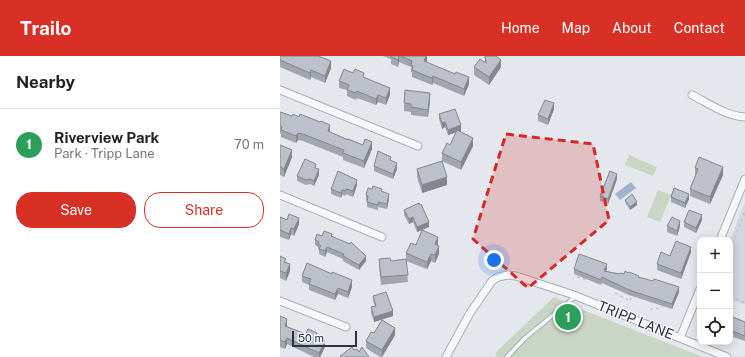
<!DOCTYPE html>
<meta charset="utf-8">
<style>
:root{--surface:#fff;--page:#f2f2f2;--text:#222;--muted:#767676;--line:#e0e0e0;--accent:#d93025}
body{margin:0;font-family:"Public Sans",sans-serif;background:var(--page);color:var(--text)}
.controls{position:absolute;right:12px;bottom:12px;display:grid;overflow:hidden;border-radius:8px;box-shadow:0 2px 10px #0003}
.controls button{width:36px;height:36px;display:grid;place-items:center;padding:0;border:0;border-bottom:1px solid var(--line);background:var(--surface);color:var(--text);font:20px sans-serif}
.scale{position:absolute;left:12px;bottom:10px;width:65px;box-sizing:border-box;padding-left:4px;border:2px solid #2b3445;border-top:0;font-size:11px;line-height:14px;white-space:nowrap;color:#2b3445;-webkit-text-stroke:3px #f4f6f9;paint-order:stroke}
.you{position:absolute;left:214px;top:204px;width:14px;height:14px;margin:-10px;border:3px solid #fff;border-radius:50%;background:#1a73e8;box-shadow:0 0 0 6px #1a73e833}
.badge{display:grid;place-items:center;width:26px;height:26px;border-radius:50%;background:var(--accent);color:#fff;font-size:13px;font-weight:700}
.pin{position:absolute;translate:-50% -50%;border:2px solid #fff;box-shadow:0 1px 4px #0006}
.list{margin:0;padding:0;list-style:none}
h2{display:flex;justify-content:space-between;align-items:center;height:52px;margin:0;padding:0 16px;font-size:17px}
h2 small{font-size:13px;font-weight:400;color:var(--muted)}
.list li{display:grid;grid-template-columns:26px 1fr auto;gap:12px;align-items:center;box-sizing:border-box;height:72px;padding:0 16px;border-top:1px solid var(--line)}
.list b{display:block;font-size:15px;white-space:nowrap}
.list p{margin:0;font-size:13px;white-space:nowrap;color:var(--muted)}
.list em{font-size:13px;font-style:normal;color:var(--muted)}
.actions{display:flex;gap:8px;padding:12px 16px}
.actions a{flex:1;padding:9px 0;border:1px solid var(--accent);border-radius:16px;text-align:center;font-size:14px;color:var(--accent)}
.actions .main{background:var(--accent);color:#fff}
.icon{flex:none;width:22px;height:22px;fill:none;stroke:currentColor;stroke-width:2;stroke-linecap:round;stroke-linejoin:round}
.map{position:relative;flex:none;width:465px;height:301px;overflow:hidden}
header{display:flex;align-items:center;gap:24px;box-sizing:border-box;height:56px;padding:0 20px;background:var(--accent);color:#fff}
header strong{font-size:19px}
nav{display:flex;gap:22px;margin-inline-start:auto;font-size:14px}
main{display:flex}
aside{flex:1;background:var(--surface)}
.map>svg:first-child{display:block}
.built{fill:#d2d6de}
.green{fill:#c9d6c5}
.water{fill:#9fb4cc}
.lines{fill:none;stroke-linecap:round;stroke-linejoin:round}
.lane-casing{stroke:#a9aeb7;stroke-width:5.5}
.street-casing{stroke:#a9aeb7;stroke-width:9}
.path{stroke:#c2c5cb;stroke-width:1.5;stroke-dasharray:3 3;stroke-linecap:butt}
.lane{stroke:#f7f8fa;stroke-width:3.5}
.street{stroke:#f7f8fa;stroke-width:7}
.wall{fill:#a1a5ae}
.shaded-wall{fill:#83868d}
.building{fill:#bbc0ca;stroke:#83868d}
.marked{fill:#d62828;fill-opacity:0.2;stroke:#d62828;stroke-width:3;stroke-dasharray:8 5;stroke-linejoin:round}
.labels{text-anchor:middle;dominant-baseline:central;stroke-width:3;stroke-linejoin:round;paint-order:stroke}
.street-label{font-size:14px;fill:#2b3445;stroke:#f4f6f9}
</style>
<header>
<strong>Trailo</strong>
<nav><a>Home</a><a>Map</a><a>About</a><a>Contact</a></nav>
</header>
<main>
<aside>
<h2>Nearby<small></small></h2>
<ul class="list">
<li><span class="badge" style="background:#2e9e5b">1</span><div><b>Riverview Park</b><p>Park · Tripp Lane</p></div><em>70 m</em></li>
</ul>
<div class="actions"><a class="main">Save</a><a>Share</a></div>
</aside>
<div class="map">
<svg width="465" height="301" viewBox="0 0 465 301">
<rect width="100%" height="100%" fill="#e4e7ec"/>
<path class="built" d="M465,146V249L450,243V184Z"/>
<path class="green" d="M349,99L377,111L373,120L345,109Z
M378,134L391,139L380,166L367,161Z
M274,241L293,250L423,301H215L217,295Z"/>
<path class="water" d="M351,126L356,132L340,144L335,138Z"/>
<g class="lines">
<g class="lane-casing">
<path id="lane" d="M227,301L244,283L296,240"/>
</g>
<g class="street-casing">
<path id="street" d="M0,34L138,90
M412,39C428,47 446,60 465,61
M0,139L102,181
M440,184L465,123
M0,245L66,271
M400,282L420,233
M166,301L190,257L212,225L218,221L228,219L236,220L291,238L447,301"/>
</g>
<path class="path" d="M450,193L465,156
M297,221L307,224V223
M335,237L350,245L351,242
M450,241L465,247
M370,253L381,252L382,250"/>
<use href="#lane" class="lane"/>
<use href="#street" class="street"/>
</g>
<path class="wall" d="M0,0L51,12L45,27L31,21L30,24L0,11Z
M103,0H147L146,6L189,28L184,40L153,27L152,29L132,21V17L131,16V11L119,6L118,11L111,8V3Z
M205,0H216L221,11L209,29L194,19V11L205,6Z
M84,21L110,39L106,49L98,46L96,49L77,42L76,44L67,40V34L59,32V25Z
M150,45L148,61L131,59V56L124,55V47Z
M274,53L268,69L258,65V59Z
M0,56L50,76L92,93L84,112L63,104V101L23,85L18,84L16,87L1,81V78L0,77Z
M159,58L181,75H179L193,90L181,114L162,105V97L170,89L176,76L168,79L165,71L162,73L159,63Z
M0,89L12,101L4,121L0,119Z
M111,105L117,113L113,123L94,115V110Z
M36,112L39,119L34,130L30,128L26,129L17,125V120Z
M415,112L443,119L430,148L410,140V133L415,120Z
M137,113L167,129L142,137L137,121Z
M337,123L328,148L320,145V140Z
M77,129L73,141L66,138L65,140L62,139L61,142L51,138V133Z
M102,136L109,143L107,153L98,151V154L87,151V145L86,144V139Z
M391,141L409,143L405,152L391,146Z
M345,144L357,149L350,154L345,146Z
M124,154L149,171L142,174L158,188V190L159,198L155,207L151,205L147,213L126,205L128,226L101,229L99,210V203L111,205L126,203V197L136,189L142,174L137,176L133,166L129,168L124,159Z
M0,161L19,168L14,180L11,178L9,184L0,181Z
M422,164L416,177L404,171V166Z
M387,170H400L397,180L387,176Z
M42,180H52L86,205L79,214L63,205V203L47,196L45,201L39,198V194L38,193V191L35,189V184Z
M411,196L401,223L377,214V208Z
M0,200L6,206L10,215L6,225L0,222Z
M294,213H327L326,215L359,221L399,236L392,253L349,239L322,227L321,229L294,218Z
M22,220L72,231L68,242L58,238L55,244L29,234V229L22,226Z
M93,240L113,260L94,266L91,257V251L95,250L93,245Z
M0,260L7,270V271L37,282L45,291L40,301H34L7,288L5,293L0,291Z
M450,260L465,266V285L450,280Z
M94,277L115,279L102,301H100L86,292V285Z"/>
<path class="shaded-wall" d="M119,0V6L118,11V4Z
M146,0H147V5L144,12V5Z
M221,4V11L209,29V21Z
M51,5V12L45,27V20Z
M31,14V21L30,24V17Z
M153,20V27L152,29V22Z
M189,21V28L184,40V33Z
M110,32V39L106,49V42Z
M150,37V45L148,61V54Z
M98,39V46L96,49V43Z
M274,47V53L268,69V63Z
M165,66V71L162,73V67Z
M50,69V76L48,82V75Z
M181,69V75L168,79V74Z
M18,77V84L16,87V80Z
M193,82V90L181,114V106Z
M92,86V93L84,112V105Z
M12,94V101L4,121V113Z
M117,107V113L113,123V118Z
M443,111V119L430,148V141Z
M39,113V119L34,130V125Z
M337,118V123L328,148V143Z
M167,121V129L142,137V129Z
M77,124V129L73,141V135Z
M62,134V139L61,142V137Z
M109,138V143L107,153V148Z
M409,138V143L405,152V147Z
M357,146V149L350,154V151Z
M422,159V164L416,177V172Z
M133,161V166L129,168V163Z
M19,162V168L14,180V173Z
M400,165V170L397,180V175Z
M149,166V171L137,176V171Z
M11,172V178L9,184V178Z
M158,181V188L155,196V188Z
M159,190V198L155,207V199Z
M47,191V196L45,201V195Z
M411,191V196L401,223V217Z
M151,198V205L147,213V206Z
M86,200V205L79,214V209Z
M10,208V215L6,225V217Z
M327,208V213L324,220V215Z
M72,224V231L68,242V236Z
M399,231V236L392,253V248Z
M58,232V238L55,244V238Z
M113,255V260L94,266V261Z
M7,263V270L5,276V270Z
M115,272V279L102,301V294Z
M7,282V288L5,293V286Z
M45,285V291L40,301H39V297Z"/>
<path class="building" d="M0,0H38L51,5L45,20L31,14L30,17L0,4Z
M111,0H119L118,4L111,1Z
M121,0H146L144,5L175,18L176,16L189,21L184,33L153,20L152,22L132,14L133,10L131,9L132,5Z
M205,0H216L221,4L209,21L194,11L200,3L206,7Z
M64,13L73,17L75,13L84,17L83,21L110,32L106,42L98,39L96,43L77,35L76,37L67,34L69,29L59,25Z
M125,34L150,37L148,54L131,51V48L124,47Z
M265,44L274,47L268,63L258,59Z
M175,53L181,69L168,74L165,66L162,67L159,58Z
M0,56L12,60L13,58L19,61L20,58L40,66L41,65L50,69L48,75L68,84V83L83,89L85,83L92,86L84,105L63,97L64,94L23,78L18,77L16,80L1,74L2,71L0,70Z
M177,74L193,82L181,106L162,97L167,87L170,89Z
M0,89L12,94L4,113L0,111Z
M98,95L111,101L110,104L117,107L113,118L94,110Z
M419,101L443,111L430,141L410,133L418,113L415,112Z
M25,103L36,108L35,112L39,113L34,125L30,123L26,124L17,120Z
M162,105L167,121L142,129L137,113Z
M58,115L77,124L73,135L66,133L65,135L62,134L61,137L51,133Z
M330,115L337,118L328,143L320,140Z
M93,130L102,133L101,135L109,138L107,148L98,146V149L87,146L88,140L86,139L88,132L92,133Z
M394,132L409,138L405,147L391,141Z
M352,138L357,146L350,151L345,144Z
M139,147L140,149L141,148L149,166L137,171L133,161L129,163L124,154Z
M409,154L422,159L416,172L404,166Z
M9,158L19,162L14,173L11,172L9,178L0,174V161L7,164Z
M392,161L400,165L397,175L387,170Z
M142,174L158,181L155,188L159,190L155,199L151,198L147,206L126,197L131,187L136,189Z
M44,175L52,178L51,180L70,188L71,186L86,200L79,209L63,200L64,198L47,191L45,195L39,193L41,190L38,188L39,186L35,184L37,178L42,180Z
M396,185L411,191L401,217L377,208L381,196L390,200Z
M299,198L327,208L324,215L339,218L340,217L344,218L345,215L348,217L349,216L359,220L358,221L373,225L374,223L399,231L392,248L349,234L322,221L321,224L294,213Z
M0,200L6,203L4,206L10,208L6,217L0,215Z
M110,202L111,205L126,203L128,219L101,221L99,203Z
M27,207L52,218V216L72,224L68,236L58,232L55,238L29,228L31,223L22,220Z
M106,236L113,255L94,261L91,251L96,250L93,240Z
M0,260L7,263L5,270L26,278L28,273L37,277L35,281L45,285L39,297L7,282L5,286L0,284Z
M450,260L465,266V280L450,274Z
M102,264L115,272L102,294L86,285L91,276L94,277Z
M72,291L74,294L77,293L79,296L82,291L89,301H61L60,300Z"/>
<path class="marked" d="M226,78L313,88L329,164L248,232L193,183Z"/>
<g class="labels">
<g class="street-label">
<text transform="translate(356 264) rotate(22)">TRIPP LANE</text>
</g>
</g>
</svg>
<div class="controls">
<button>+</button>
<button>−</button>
<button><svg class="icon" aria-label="locate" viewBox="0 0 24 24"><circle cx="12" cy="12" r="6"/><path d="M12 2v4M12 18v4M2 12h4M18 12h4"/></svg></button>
</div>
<div class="scale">50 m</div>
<div class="you"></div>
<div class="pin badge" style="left:288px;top:261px;background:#2e9e5b">1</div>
</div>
</main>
